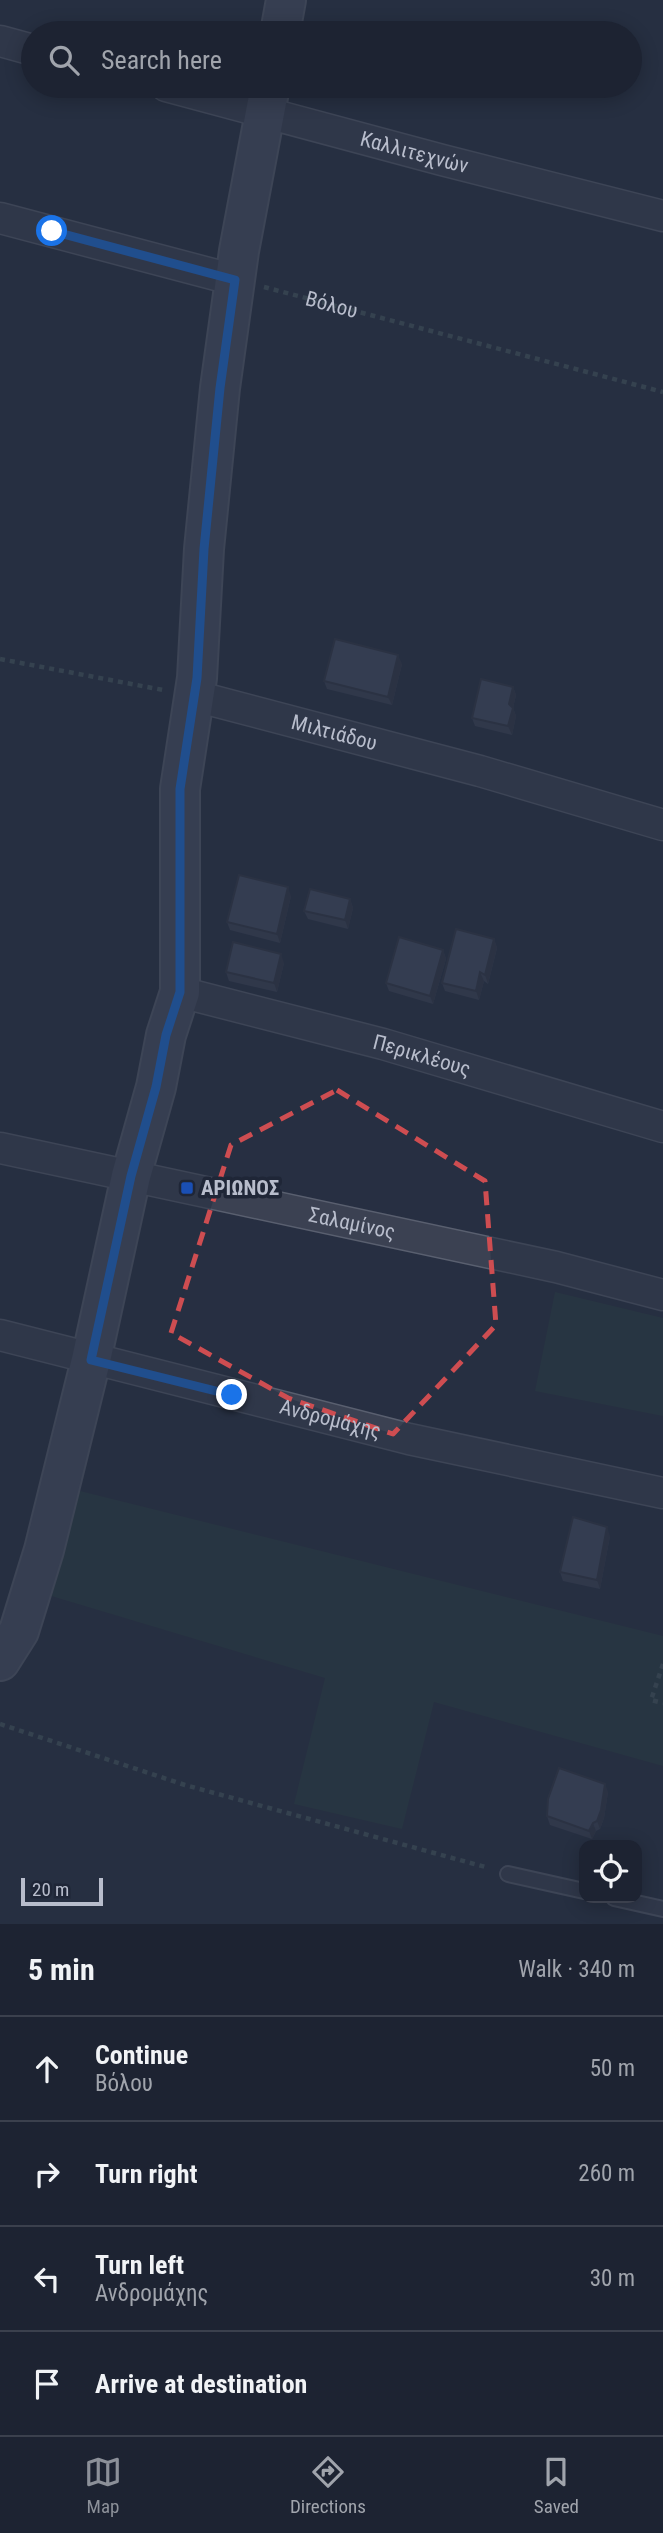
<!DOCTYPE html>
<meta charset="utf-8">
<style>
:root{--surface:#1d2332;--page:#252b3a;--text:#f1f3f6;--muted:#a0a4ac;--line:#3b404d;--accent:#8c9099}
body{margin:0;font-family:"Roboto Condensed",sans-serif;background:var(--page);color:var(--text)}
.controls{position:absolute;right:21px;bottom:21px;display:grid;overflow:hidden;border-radius:14px;box-shadow:0 4px 18px #0003}
.controls button{width:63px;height:63px;display:grid;place-items:center;padding:0;border:0;border-bottom:2px solid var(--line);background:var(--surface);color:var(--text);font:35px sans-serif}
.scale{position:absolute;left:21px;bottom:18px;width:82px;box-sizing:border-box;padding-left:7px;border:4px solid #b8bdcc;border-top:0;font-size:19px;line-height:24px;white-space:nowrap;color:#b8bdcc;-webkit-text-stroke:5px #1f2637;paint-order:stroke}
.stop{position:absolute;width:21px;height:21px;margin:-16px;border:5px solid #1a73e8;border-radius:50%;background:#fff}
.stop.end{background:#1a73e8;border-color:#fff;box-shadow:0 2px 7px #0008}
.list{margin:0;padding:0;list-style:none}
h2{display:flex;justify-content:space-between;align-items:center;height:91px;margin:0;padding:0 28px;font-size:30px}
h2 small{font-size:23px;font-weight:400;color:var(--muted)}
.list li{display:grid;grid-template-columns:46px 1fr auto;gap:21px;align-items:center;box-sizing:border-box;height:105px;padding:0 28px;border-top:2px solid var(--line)}
.list b{display:block;font-size:26px;white-space:nowrap}
.list p{margin:0;font-size:23px;white-space:nowrap;color:var(--muted)}
.list em{font-size:23px;font-style:normal;color:var(--muted)}
.icon{flex:none;width:38px;height:38px;fill:none;stroke:currentColor;stroke-width:2;stroke-linecap:round;stroke-linejoin:round}
.map{position:relative;flex:none;width:663px;height:1924px;overflow:hidden}
.search{position:absolute;background:var(--surface);box-shadow:0 4px 18px #0003;left:21px;right:21px;top:21px;height:77px;display:flex;align-items:center;gap:18px;box-sizing:border-box;padding:0 24px;border-radius:38px;color:var(--muted);font-size:26px}
.sheet{height:511px;background:var(--surface)}
nav{display:flex;justify-content:space-around;align-items:center;box-sizing:border-box;height:98px;border-top:2px solid var(--line);background:var(--surface);font-size:19px;color:var(--muted)}
nav a{display:grid;justify-items:center;gap:4px}
nav .on{color:var(--accent)}
.map>svg:first-child{display:block}
.green{fill:#293d43}
.lines{fill:none;stroke-linecap:round;stroke-linejoin:round}
.lane-casing{stroke:#595f6f;stroke-width:18}
.street-casing{stroke:#595f6f;stroke-width:33}
.secondary-casing{stroke:#595f6f;stroke-width:42}
.path{stroke:#475a60;stroke-width:4.5;stroke-dasharray:5 5;stroke-linecap:butt}
.lane{stroke:#3b4152;stroke-width:14}
.street{stroke:#3b4152;stroke-width:30}
.secondary{stroke:#495065;stroke-width:38}
.wall{fill:#3c4356}
.shaded-wall{fill:#313746}
.building{fill:#464e64;stroke:#313746;stroke-width:2}
.route{stroke:#1a73e8;stroke-width:9}
.marked{fill:none;stroke:#ce4d51;stroke-width:5;stroke-dasharray:14 9;stroke-linejoin:round}
.transit-dot{fill:#1a4fb4;stroke:#1f2637;stroke-width:2.5}
.labels{text-anchor:middle;dominant-baseline:central;stroke-width:7;stroke-linejoin:round;paint-order:stroke}
.street-label{font-size:21px;fill:#b8bdcc;stroke:#1f2637}
.poi-label{font-size:21px;font-weight:bold;fill:#b8bdcc;stroke:#1f2637;text-anchor:start}
</style>
<div class="map">
<svg width="663" height="1924" viewBox="0 0 663 1924">
<rect width="100%" height="100%" fill="#272f42"/>
<path class="green" d="M555,1292L663,1318V1416L535,1391Z
M72,1489L663,1636V1766L434,1702L402,1829L294,1804L325,1678L48,1595Z"/>
<g class="lines">
<g class="lane-casing">
<path id="lane" d="M508,1874L584,1891
M614,1898L663,1909"/>
</g>
<g class="street-casing">
<g id="street">
<path d="M0,41L33,50"/>
<path id="s2" d="M166,86L442,160L663,216"/>
<path d="M0,218L235,280"/>
<path id="s3" d="M195,696L480,771L663,825"/>
<path id="s4" d="M180,992L383,1044L663,1127"/>
<path id="s5" d="M0,1148L556,1267L663,1295"/>
<path id="s6" d="M0,1335L409,1439L663,1493"/>
</g>
</g>
<g class="secondary-casing">
<path id="secondary" d="M280,33L286,0
M0,1661L19,1631L44,1550L91,1360L131,1176L156,1087L166,1035L180,992V789L197,678L204,549L220,388L239,251L270,86"/>
</g>
<g class="path">
<path id="s1" d="M264,287L663,392"/>
<path d="M0,659L163,690"/>
<path d="M663,1664L651,1700L663,1703"/>
<path d="M0,1724L185,1785L489,1868"/>
</g>
<use href="#lane" class="lane"/>
<use href="#street" class="street"/>
<use href="#secondary" class="secondary"/>
</g>
<path class="wall" d="M402,664L392,705L327,689L324,681Z
M513,687L516,695L513,708L516,716L512,735L475,726L472,718Z
M291,896L280,943L230,930L227,922Z
M350,899L353,908L348,929L308,919L304,911Z
M494,939L497,948L488,984L484,981L479,1000L445,991L442,983Z
M443,950L446,959L433,1004L389,991L386,983Z
M284,963L277,992L229,981L226,972Z
M610,1536L600,1589L563,1581L560,1572Z
M608,1792L604,1818L600,1829L596,1831L592,1839L550,1825L547,1816Z"/>
<path class="shaded-wall" d="M398,655L402,664L392,705L388,697Z
M513,687L516,695L513,708L516,716L512,735L508,726L509,704Z
M288,887L291,896L280,943L277,934Z
M350,899L353,908L348,929L345,920Z
M494,939L497,948L488,984L485,975Z
M443,950L446,959L433,1004L430,996Z
M281,954L284,963L277,992L274,983Z
M480,972L484,981L479,1000L476,991Z
M607,1527L610,1536L600,1589L597,1580Z
M605,1784L608,1792L604,1818L600,1829L597,1821Z
M593,1823L596,1831L592,1839L589,1831Z"/>
<path class="building" d="M335,639L398,655L388,697L324,681Z
M481,679L513,687L509,704L513,708L508,726L472,718Z
M239,875L288,887L277,934L227,922Z
M310,889L350,899L345,920L304,911Z
M456,929L494,939L485,975L480,972L476,991L442,983Z
M399,937L443,950L430,996L386,983Z
M233,942L281,954L274,983L226,972Z
M573,1517L607,1527L597,1580L560,1572Z
M559,1768L605,1784L601,1810L597,1821L593,1823L589,1831L547,1816L548,1799Z"/>
<g class="lines">
<path class="route" d="M52,231L235,280L220,388L204,549L197,678L180,789V992L166,1035L156,1087L131,1176L91,1360L232,1395"/>
</g>
<path d="M0 0H663V1924H0ZM337,1090L485,1181L496,1325L393,1434L288,1398L171,1333L231,1145Z" fill="#272f42" fill-opacity=".55" fill-rule="evenodd"/>
<path class="marked" d="M337,1090L485,1181L496,1325L393,1434L288,1398L171,1333L231,1145Z"/>
<rect class="transit-dot" x="180" y="1181" width="14" height="14" rx="3.5"/>
<g class="labels">
<g class="street-label">
<text stroke="none"><textPath href="#s2" startOffset="257">Καλλιτεχνών</textPath></text>
<text stroke="none"><textPath href="#s1" startOffset="70">Βόλου</textPath></text>
<text stroke="none"><textPath href="#s3" startOffset="144">Μιλτιάδου</textPath></text>
<text stroke="none"><textPath href="#s4" startOffset="250">Περικλέους</textPath></text>
<text stroke="none"><textPath href="#s5" startOffset="360">Σαλαμίνος</textPath></text>
<text stroke="none"><textPath href="#s6" startOffset="341">Ανδρομάχης</textPath></text>
</g>
<g class="poi-label">
<text x="201" y="1188">ΑΡΙΩΝΟΣ</text>
</g>
</g>
</svg>
<div class="controls">
<button><svg class="icon" aria-label="locate" viewBox="0 0 24 24"><circle cx="12" cy="12" r="6"/><path d="M12 2v4M12 18v4M2 12h4M18 12h4"/></svg></button>
</div>
<div class="scale">20 m</div>
<div class="stop" style="left:52px;top:231px"></div>
<div class="stop end" style="left:232px;top:1395px"></div>
<div class="search"><svg class="icon" aria-label="search" viewBox="0 0 24 24"><circle cx="10" cy="10" r="6"/><path d="M15 15l6 6"/></svg>Search here</div>
</div>
<section class="sheet">
<h2>5 min<small>Walk · 340 m</small></h2>
<ul class="list">
<li><svg class="icon" aria-label="ahead" viewBox="0 0 24 24"><path d="M12 20V5M6 11l6-6 6 6"/></svg><div><b>Continue</b><p>Βόλου</p></div><em>50 m</em></li>
<li><svg class="icon" aria-label="right" viewBox="0 0 24 24"><path d="M7 20v-9h11M14 6l5 5-5 5"/></svg><div><b>Turn right</b></div><em>260 m</em></li>
<li><svg class="icon" aria-label="left" viewBox="0 0 24 24"><path d="M17 20v-9H6M10 6l-5 5 5 5"/></svg><div><b>Turn left</b><p>Ανδρομάχης</p></div><em>30 m</em></li>
<li><svg class="icon" aria-label="arrive" viewBox="0 0 24 24"><path d="M6 21V4h12l-3 4 3 4H6"/></svg><div><b>Arrive at destination</b></div></li>
</ul>
</section>
<nav>
<a class="on"><svg class="icon" aria-label="map" viewBox="0 0 24 24"><path d="M3 6l6-2 6 2 6-2v14l-6 2-6-2-6 2zM9 4v14M15 6v14"/></svg>Map</a>
<a><svg class="icon" aria-label="directions" viewBox="0 0 24 24"><path d="M12 3l9 9-9 9-9-9zM9 14v-3h6M13 9l2 2-2 2"/></svg>Directions</a>
<a><svg class="icon" aria-label="saved" viewBox="0 0 24 24"><path d="M7 4h10v16l-5-4-5 4z"/></svg>Saved</a>
</nav>
